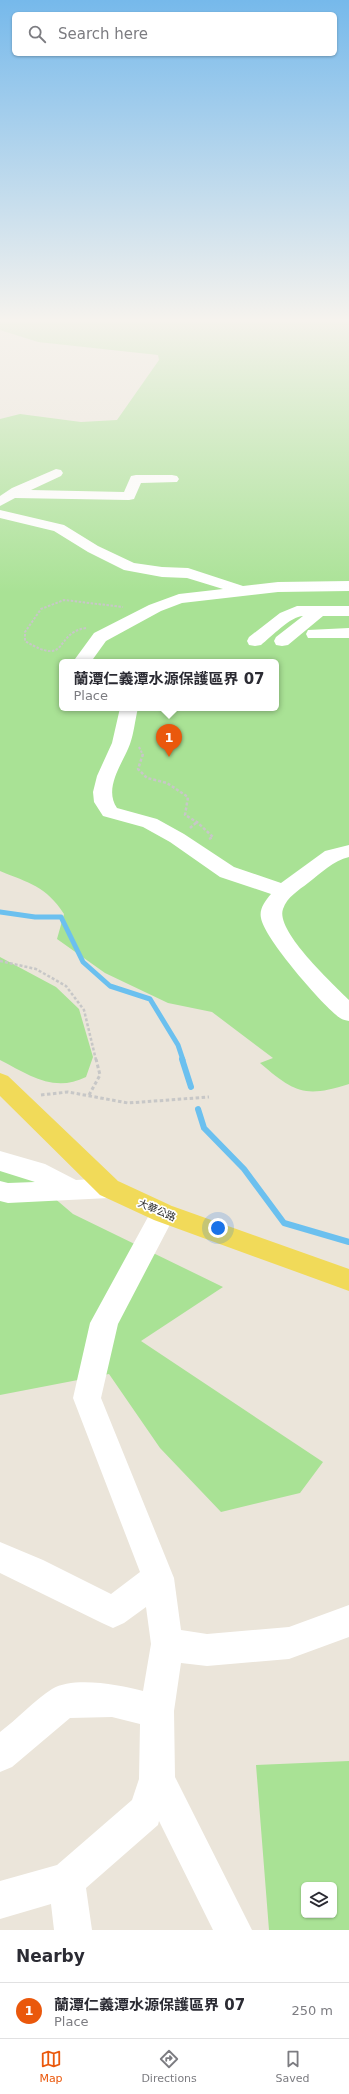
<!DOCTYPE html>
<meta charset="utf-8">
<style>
:root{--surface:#fff;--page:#f2f2f3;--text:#2b2b33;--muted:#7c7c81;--line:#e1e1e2;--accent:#ea580c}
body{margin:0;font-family:"DejaVu Sans","Noto Sans TC",sans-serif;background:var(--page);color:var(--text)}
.controls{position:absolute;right:12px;bottom:12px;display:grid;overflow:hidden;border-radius:6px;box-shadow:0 1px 3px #0004}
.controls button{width:36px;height:36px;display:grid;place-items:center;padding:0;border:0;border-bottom:1px solid var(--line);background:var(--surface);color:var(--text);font:20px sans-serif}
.you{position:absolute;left:218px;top:1228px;width:14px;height:14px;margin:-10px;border:3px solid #fff;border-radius:50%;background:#1a73e8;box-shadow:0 0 0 6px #1a73e833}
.badge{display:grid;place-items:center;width:26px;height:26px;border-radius:50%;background:var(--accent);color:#fff;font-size:13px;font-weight:700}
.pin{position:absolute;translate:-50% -33px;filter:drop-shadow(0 1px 2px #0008)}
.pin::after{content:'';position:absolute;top:21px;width:14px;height:12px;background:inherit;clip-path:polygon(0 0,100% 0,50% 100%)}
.popup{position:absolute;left:59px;top:659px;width:220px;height:52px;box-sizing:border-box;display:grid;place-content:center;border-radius:6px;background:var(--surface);filter:drop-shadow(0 1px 3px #0005);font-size:13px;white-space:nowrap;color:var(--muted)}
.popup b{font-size:15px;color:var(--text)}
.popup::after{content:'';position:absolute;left:50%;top:100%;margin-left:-8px;border:8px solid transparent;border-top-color:var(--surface)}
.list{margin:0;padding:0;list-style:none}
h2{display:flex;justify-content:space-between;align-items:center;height:52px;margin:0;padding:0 16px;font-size:17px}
h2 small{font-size:13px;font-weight:400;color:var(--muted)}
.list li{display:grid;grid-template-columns:26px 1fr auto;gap:12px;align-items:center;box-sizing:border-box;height:56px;padding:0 16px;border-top:1px solid var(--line)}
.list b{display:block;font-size:15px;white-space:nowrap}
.list p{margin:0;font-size:13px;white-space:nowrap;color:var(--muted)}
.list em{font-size:13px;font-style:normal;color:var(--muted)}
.icon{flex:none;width:22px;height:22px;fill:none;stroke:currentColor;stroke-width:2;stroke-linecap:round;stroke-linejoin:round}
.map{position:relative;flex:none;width:349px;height:1930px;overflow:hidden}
.search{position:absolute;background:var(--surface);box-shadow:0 1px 3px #0004;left:12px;right:12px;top:12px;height:44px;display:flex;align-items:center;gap:10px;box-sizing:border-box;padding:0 14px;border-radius:6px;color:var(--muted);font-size:15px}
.sheet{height:108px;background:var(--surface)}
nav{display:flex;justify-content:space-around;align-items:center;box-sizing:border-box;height:56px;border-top:1px solid var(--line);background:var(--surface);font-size:11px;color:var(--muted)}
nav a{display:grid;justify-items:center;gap:2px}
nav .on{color:var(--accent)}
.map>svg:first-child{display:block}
.green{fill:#a9e295;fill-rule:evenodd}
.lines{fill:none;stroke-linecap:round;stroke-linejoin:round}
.stream-far1{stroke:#6bc0ef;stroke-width:5}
.stream{stroke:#6bc0ef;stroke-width:6}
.path-far2{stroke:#c7c7c7;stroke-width:2;stroke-dasharray:2.5 1.5;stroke-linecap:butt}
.path-far1{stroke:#c7c7c7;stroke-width:2.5;stroke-dasharray:3 2;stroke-linecap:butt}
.path{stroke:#c7c7c7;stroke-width:3;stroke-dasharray:3.5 2.5;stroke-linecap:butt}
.minor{fill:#fff;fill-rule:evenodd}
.major{fill:#f1da59;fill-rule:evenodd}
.labels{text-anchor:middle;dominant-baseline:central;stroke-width:3.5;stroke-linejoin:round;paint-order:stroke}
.street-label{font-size:10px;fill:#282828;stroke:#fff}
</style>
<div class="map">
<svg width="349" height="1930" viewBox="0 0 349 1930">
<rect width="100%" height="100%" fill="#ebe5da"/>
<path class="green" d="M0,322H349V1084C305,1098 295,1093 260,1063L273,1058L212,1012L168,1003L105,973L57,939L64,914C46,886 29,883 0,871V419L20,414L81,422L117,420L159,360L158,355L38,342L0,330ZM62,662H276V708H62Z
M0,957L56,987L79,1009L93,1057L86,1077C54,1093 29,1075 0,1060Z
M12,1162L73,1214L223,1287L141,1341L323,1462L300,1493L221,1512L160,1448L109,1374L0,1395V1166Z
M349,1761V1930H269L256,1765ZM304,1885H334V1915H304Z"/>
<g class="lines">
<path class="stream-far1" d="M0,912L35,917H61L83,962L110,986L150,999L178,1045L183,1060"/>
<path class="stream" d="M182,1059L191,1087
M198,1109L204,1128L244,1169L284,1223L349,1242"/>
<path class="path-far2" d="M86,628C53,633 70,668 25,641V632L41,609L64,600L123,607
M139,747L143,755"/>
<path class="path-far1" d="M143,754L138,769L147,778L167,783L188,797L185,815L197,822L213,837L209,839
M190,828L197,822
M0,961L36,969L66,986L84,1010L96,1060"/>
<path class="path" d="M41,1095L68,1092L128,1103L209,1097
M89,1095L100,1075L96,1059"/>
<path class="minor" d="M56,469L61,470L63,473L61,476L31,490L124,492L131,476L136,475H172L177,476L179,479L177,482L141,483L134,499L129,500L15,498L0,506V496L12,488Z
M0,510L64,525L98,546L134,563L162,567L188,568L243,586L278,582L349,581V591L278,592L182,603L161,611L106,641L93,659V662H75V659L94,633L149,605L179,594L223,589L187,578L162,577L124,570L88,552L54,531L0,518Z
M297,606H349V616H323L288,645L282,646L276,645L274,641L276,637L303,616C291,616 271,637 261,645L255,646L249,645L247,641L249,637L280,613Z
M349,628V638H308L306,634L308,630Z
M120,708H138C135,720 134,733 130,744C123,763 103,788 117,808L157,819L184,834L234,867L281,883L325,851L349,845V857C333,861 321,873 308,883C299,890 287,897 283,909C275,931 333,984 349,1000V1021C346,1020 343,1020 340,1018C323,1006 264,938 261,918C259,909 265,901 271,894L220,877L170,842L143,827L103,816L94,802L93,792L97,776L112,743Z
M0,1151L45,1164L76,1180L109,1178L118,1181L122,1188L118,1195L109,1198L8,1203L0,1201V1181L8,1183L35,1182L0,1171Z
M163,1203L172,1206L176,1213L118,1324L101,1398L174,1578L181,1630L207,1634L289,1627L349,1605V1637L289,1659L207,1666L181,1663L174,1711L175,1777L252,1930H213L159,1821L158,1825L86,1888L92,1930H54L51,1904L0,1919V1881L57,1865L132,1800L139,1779L140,1724L112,1717L70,1718L12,1767L0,1772V1732C16,1720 36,1699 52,1689C74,1676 120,1685 143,1691L151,1644L146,1607L124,1623L113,1628L102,1623L0,1573V1542L43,1560L111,1594L140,1572L73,1398L90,1323L154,1206Z"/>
<path class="major" d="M0,1073L8,1076L118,1181L172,1206L349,1269V1291L154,1220L100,1195L0,1096Z"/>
</g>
<linearGradient id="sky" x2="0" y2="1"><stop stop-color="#76b9eb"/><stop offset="0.54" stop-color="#f6f3ee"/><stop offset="1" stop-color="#f6f3ee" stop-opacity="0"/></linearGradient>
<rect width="349" height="593" fill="url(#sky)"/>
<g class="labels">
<g class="street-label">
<text transform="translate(157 1210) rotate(23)">大華公路</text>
</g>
</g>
</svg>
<div class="controls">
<button><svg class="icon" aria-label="layers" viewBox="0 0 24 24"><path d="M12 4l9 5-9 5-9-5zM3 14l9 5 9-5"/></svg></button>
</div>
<div class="you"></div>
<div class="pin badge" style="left:169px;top:757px">1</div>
<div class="popup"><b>蘭潭仁義潭水源保護區界 07</b>Place</div>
<div class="search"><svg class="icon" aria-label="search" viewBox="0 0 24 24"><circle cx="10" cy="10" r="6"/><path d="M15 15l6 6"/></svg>Search here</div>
</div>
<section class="sheet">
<h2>Nearby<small></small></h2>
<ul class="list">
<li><span class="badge">1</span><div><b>蘭潭仁義潭水源保護區界 07</b><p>Place</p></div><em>250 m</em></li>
</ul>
</section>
<nav>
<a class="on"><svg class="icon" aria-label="map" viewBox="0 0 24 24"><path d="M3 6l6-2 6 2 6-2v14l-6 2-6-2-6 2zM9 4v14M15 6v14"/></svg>Map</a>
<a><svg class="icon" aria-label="directions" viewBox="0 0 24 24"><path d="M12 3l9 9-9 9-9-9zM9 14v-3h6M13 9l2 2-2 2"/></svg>Directions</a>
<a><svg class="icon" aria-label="saved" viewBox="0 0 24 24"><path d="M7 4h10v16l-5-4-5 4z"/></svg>Saved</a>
</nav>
